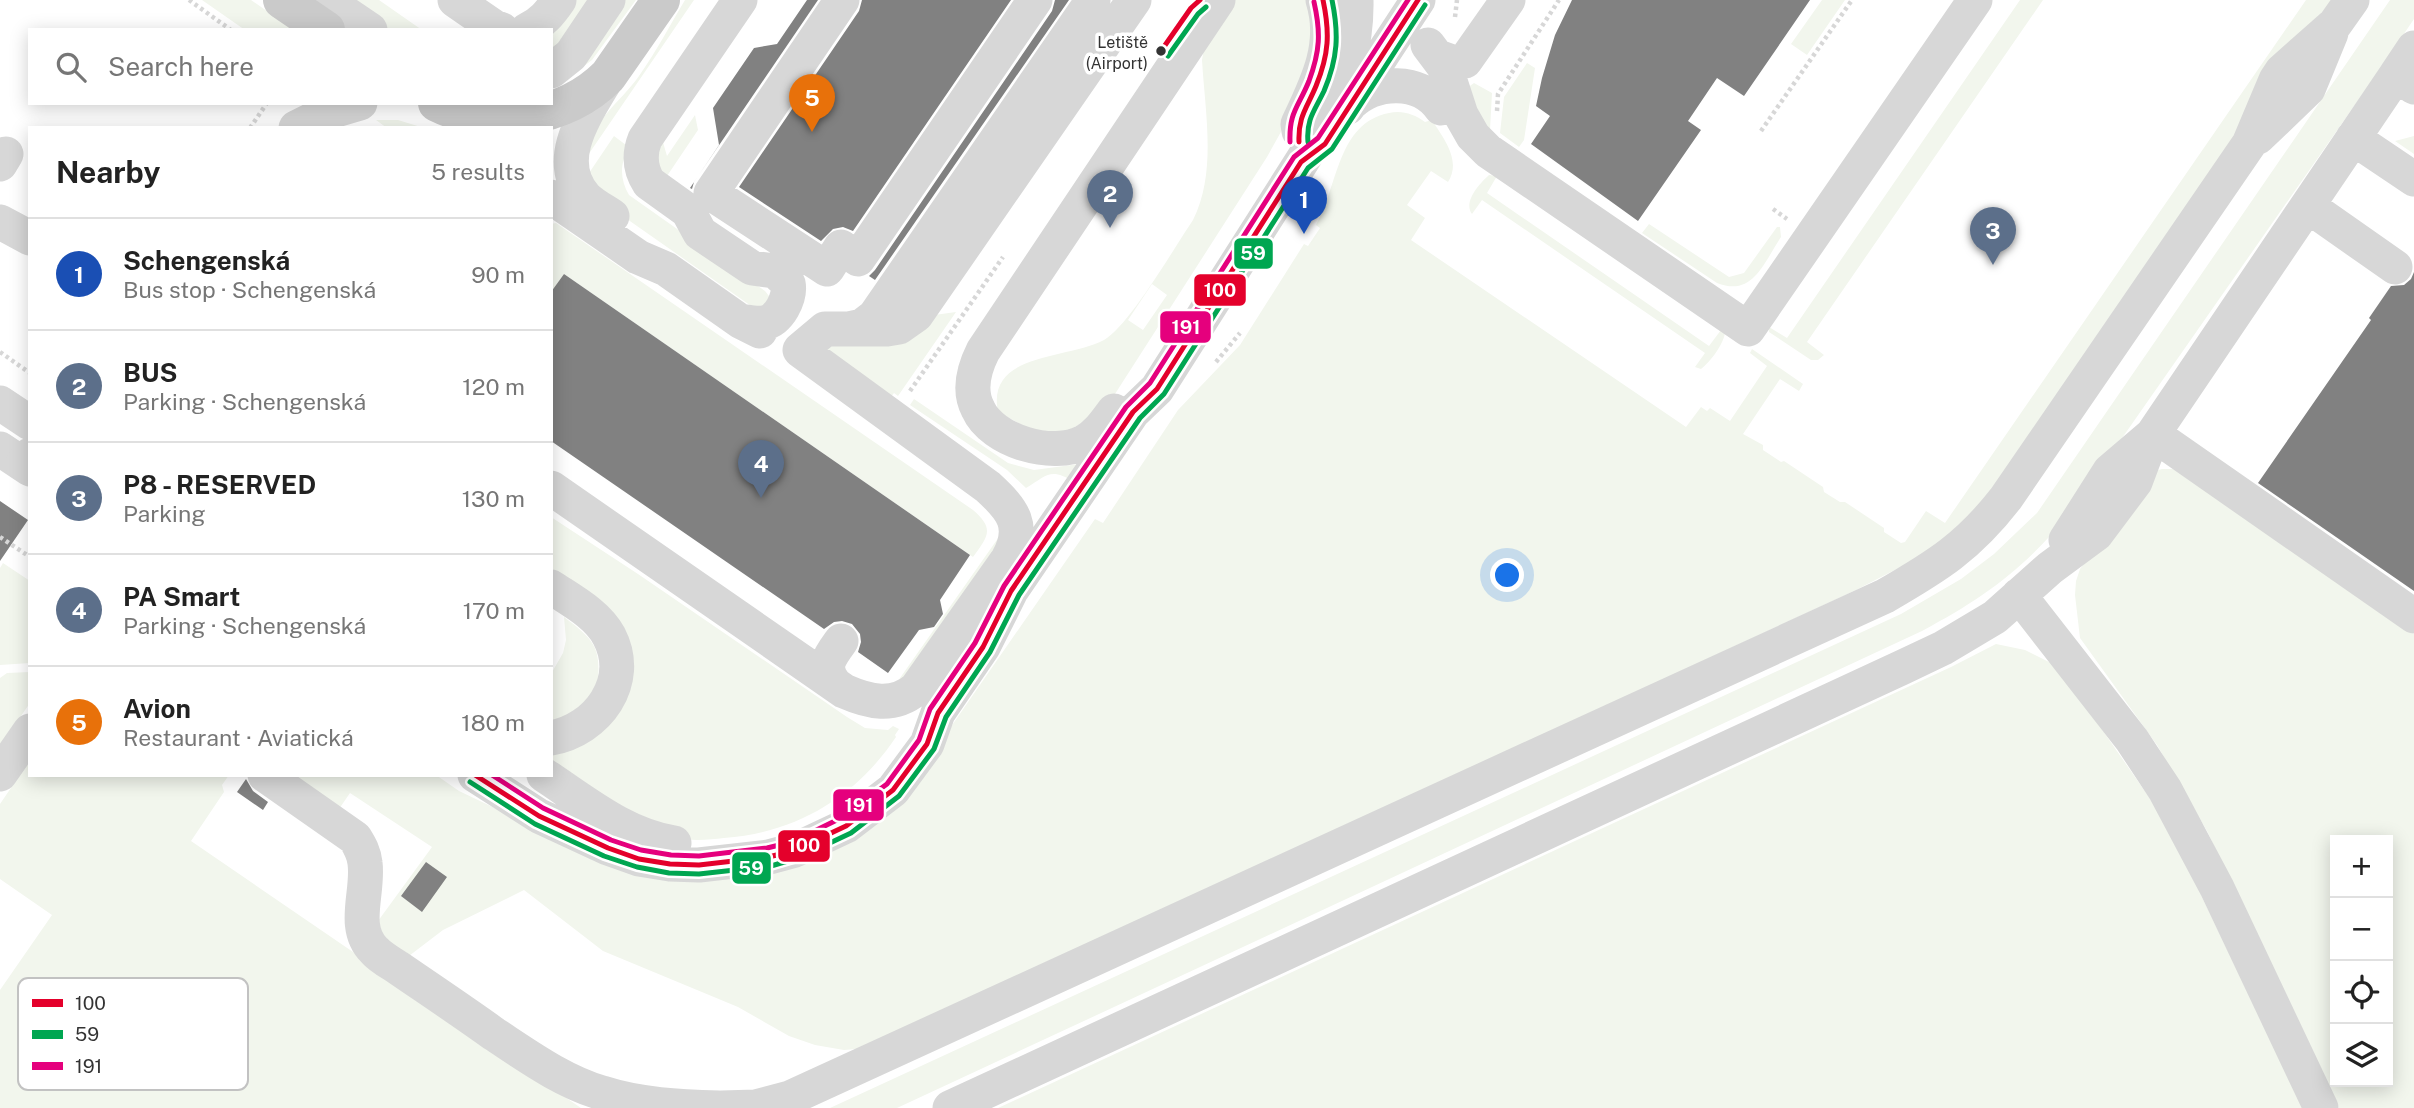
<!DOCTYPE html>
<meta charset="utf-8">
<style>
:root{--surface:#fff;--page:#f6f6f6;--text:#222;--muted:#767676;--line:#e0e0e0;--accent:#1a73e8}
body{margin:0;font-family:"Public Sans",sans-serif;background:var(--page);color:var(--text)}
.controls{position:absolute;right:21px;bottom:21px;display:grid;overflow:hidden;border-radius:0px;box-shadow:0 4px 18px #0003}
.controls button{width:63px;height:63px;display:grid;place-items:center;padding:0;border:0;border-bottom:2px solid var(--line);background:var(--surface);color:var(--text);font:35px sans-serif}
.you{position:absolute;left:1508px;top:576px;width:24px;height:24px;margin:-18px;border:5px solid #fff;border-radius:50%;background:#1a73e8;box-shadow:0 0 0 10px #1a73e833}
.badge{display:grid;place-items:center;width:46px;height:46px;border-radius:50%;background:var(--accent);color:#fff;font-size:23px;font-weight:700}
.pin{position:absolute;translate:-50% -58px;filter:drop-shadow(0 2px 4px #0008)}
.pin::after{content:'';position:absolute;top:37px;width:24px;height:21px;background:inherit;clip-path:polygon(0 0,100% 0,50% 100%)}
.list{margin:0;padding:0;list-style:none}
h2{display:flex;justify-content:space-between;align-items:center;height:91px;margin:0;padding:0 28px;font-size:30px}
h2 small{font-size:23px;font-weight:400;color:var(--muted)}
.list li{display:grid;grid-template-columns:46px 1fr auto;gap:21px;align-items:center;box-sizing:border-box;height:112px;padding:0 28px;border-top:2px solid var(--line)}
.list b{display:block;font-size:26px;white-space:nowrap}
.list p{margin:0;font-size:23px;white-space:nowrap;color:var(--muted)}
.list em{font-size:23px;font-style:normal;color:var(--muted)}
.icon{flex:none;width:38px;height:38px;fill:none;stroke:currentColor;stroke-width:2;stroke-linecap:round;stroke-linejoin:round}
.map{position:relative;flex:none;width:2414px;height:1108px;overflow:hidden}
.search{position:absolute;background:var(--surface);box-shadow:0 4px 18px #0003;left:28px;top:28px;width:525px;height:77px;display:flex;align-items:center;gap:18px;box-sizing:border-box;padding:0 24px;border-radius:0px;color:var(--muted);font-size:26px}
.panel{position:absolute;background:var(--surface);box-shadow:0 4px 18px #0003;left:28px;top:126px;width:525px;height:651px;border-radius:0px}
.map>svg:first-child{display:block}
.green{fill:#f2f6ed;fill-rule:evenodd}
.building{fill:#818181}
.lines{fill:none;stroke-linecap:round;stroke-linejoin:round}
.path{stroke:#d7d7d7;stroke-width:4.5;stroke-dasharray:3.5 3.5;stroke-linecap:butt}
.minor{stroke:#d7d7d7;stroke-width:35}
.major{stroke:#cacaca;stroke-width:38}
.minor-bridge{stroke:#d7d7d7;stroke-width:35}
.bus-1-casing{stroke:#fff;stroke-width:10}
.bus-2-casing{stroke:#fff;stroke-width:10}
.bus-3-casing{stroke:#fff;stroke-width:10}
.bus-1{stroke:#e4002b;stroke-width:5}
.bus-2{stroke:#00a651;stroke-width:5}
.bus-3{stroke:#e5007d;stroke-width:5}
.bus-dot{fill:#333;stroke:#fff;stroke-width:2.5}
.labels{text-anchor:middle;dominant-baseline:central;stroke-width:7;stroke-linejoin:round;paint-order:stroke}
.bus-label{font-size:16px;fill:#333;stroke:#fff;text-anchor:end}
.key{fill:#fff;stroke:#c2c2c2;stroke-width:2}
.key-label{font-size:19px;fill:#333}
.line-badge{stroke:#fff;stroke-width:2.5}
.badge-label{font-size:19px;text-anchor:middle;font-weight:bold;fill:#fff}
</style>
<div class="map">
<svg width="2414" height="1108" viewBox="0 0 2414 1108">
<rect width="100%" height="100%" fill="#fff"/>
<path class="green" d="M202,0H251L294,30H245Z
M345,0H379L422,30H388Z
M574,0H598L551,58V32Z
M621,0H636L592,60L576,72Z
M685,0H694L586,158C589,122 620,103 639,76C656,52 670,25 685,0Z
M1231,0H1309L1315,14L1301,96L1267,157L1106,408L1052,441L998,412C986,352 1066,360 1104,340C1129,326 1174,248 1193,220C1217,172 1205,112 1202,60L1204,48ZM1152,284L1167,295L1143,330L1128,320Z
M1822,0H1845L1807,55L1791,44Z
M2020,0H2043L1807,342L1824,355L1818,360H1811L1769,332V327L1787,338Z
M2306,0H2333L2239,132L2004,477L1953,536L1914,560L1856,590L868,1048L844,1050L815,1045L789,1036L738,1007L603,951L524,890L443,930L405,959L370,932L432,847L350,793L339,809L287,775H436L459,791L558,838L739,871L930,757L1095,519L1103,523L1178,410L1240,345L1304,244L1308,246L1320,228L1316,225C1338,187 1337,123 1389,113C1402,110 1414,114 1425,122L1432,120C1443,138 1462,160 1448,182L1431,171L1407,205L1425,218L1411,240L1686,427L1701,407L1707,411L1710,408L1730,421L1767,366L1750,353L1752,349L1803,384L1799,391L1780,379L1743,434L1763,445V450L1781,462L1784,461L1823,487L1824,492L1840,502H1845L1884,528V532L1901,543L1905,542L1926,511L1945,523Z
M2390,0H2414V19L2382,66L2069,514C2024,569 1984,598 1922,631L897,1108H830L1901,614L1961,579L1994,554L2037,513Z
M1527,63L1535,68L1524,140L1519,147L1500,133L1504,97Z
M1474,83L1492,93L1490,130H1485L1467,88Z
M695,115L698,130L667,176L662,177L648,153L660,132L667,156Z
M376,120H398L424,128H387Z
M614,136L630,148C619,163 620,179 629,195L765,291L769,296V304L754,308L597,198L587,176Z
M2414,136V154L2395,141Z
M1489,175L1497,176L1487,193L1709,346L1721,330L1725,333C1723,345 1711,361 1701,369L1695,367L1705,353L1482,200L1472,214C1463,202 1479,184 1489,175Z
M556,223L973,510C995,529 988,536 973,557L564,274L551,292V224Z
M1649,224L1729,277L1744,273L1777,227H1780L1781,237C1763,264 1753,297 1717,283L1642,233Z
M956,312L898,396L894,393L891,397L827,352L825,345L883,346L927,316Z
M914,399L1008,463L1034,470L1079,464L1074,482C1051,467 1047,475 1026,488L1007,470L910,405Z
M2162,469H2173L2181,474L2414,634V1108H2339L2207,831L2157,745L2080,638L2075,595L2076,581L2080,569L2155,471ZM2335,840H2388V1082H2335Z
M551,517L638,574L847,717L865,728L888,730L893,726L899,729L895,735L896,737C856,797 796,833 724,838C709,840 691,841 676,838C665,835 653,825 643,820C613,802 582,784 551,766V752L625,684L551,577Z
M1001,534V540L919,670L893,688Z
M3,563L30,581V663L0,665V568Z
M564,617C599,643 601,650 597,693L551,729V674L563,653L566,640Z
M1996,644L2025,650L2051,663L2085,705L2153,803L2180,851L2303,1108H998L1951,667Z
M30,672V703L0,746V678L7,673Z
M30,760V775H229L222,785L224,792L191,841L581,1108H0V990L52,915L0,879V804Z"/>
<path class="building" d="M807,0H818L694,182L692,189L690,188L719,145L713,108L754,48L777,44Z
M862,0H1011L853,231L843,227L833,229L821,241L739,187L859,11Z
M1055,0H1069L875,280L869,276L875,270L1052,11Z
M1572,0H1810L1744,96L1717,78L1688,121L1701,130L1638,221L1531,144L1550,116L1536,106L1542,78L1555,35Z
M2414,272V591L2258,483L2371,320L2369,318L2391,286L2404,285L2411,279Z
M564,274L970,555L940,600L943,614L934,627L919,630L888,673L858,652L861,642L860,634L852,624L842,621L834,622L824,629L551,441V292Z
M0,501L28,520L0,561Z
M246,779L253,791L268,802L263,810L237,792Z
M426,862L447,877L422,912L401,896Z"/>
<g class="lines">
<path class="path" d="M189,0L231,30
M1455,17L1457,0
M1497,111L1498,94L1559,0
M250,128L267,103
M1761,131L1852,0
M1773,209L1787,219
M1314,218L1321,195
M0,352L30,373
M1216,362L1240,333
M910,391L1003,257
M0,537L30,557"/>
<path class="minor" d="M455,0L494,27L502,30
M842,0L711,193L827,269L841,247L858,259L1035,0
M289,5L342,11L370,30
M527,30C542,23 550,13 559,0
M1428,45L1446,69L1461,115L1473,136L1488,151L1748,329L1975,0
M2414,48L2396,75L2414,87
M1438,57L1452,62L1465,61L1508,0
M551,71L571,55L608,0
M608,76C588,111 551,159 585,197C593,205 603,210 612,216
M1350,104C1375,80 1420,78 1441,108
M1348,107L1418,0
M296,128L326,113L360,103
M1299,131L1298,124C1317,84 1337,45 1323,0
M2258,137L2308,89L2331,33
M2353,138L2414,179
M0,164L6,154
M551,197L638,257L666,269L740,321L760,331
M2308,206L2395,267
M0,222L30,238
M740,321C747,322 756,324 763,323C779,322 791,297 788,283L775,271L752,268L700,233L688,211L649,183C640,169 639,154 645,139L740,0
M848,329L862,326L875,316L1093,0
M0,403L30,423
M1114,411C1105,423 1097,435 1084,442C1053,459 992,441 978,409C968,390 974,369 983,351L1218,0
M2153,434L2414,616
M0,449L30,469
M551,488L844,691C869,702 893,708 916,689L1008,559C1026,526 1013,510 988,487L800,350L825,329H887L899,327L916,315L1134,0
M2066,540L2110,471L2151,436
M551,587C572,601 597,614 609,636C633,682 597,730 551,738
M2019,595L2132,740L2165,790L2217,888L2321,1108
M834,683C821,667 830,656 841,641
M0,774L30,731
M265,775L355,838C360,846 364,853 365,863C369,892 351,927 374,950C380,957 389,962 397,967C429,989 462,1011 494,1034C529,1057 562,1081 602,1093C639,1105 680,1107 719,1108
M475,775L539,816L608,848L639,859L670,864L699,865L769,857L795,850L846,826L893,790L927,744L938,713L983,647L1011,591L1133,412L1157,389L1325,125C1344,84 1357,45 1356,0
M544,775C585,802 624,835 674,843
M722,1108L756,1107L790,1098L1885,596C1937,566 1968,547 2006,498L2249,144L2276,80L2282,71L2335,24L2352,0
M950,1108L1903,667L1943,648L1995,617L2050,568L2096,534L2135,482L2153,434L2396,75"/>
<path class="major" d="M282,0L326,30
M437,103C492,130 565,119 608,76L661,0"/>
<path class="minor-bridge" d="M23,464L30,455"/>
<g class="bus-1-casing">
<path id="bus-1" d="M1161,51L1191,8L1200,0
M1299,142C1298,116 1307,108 1316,86C1329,54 1330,33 1323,0
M475,775L539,816L608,848L639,859L670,864L699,865L769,857L795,850L846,826L893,790L927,744L938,713L983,647L1011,591L1133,412L1157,389L1301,162L1325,144L1418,0"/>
</g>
<g class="bus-2-casing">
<path id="bus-2" d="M1168,56L1198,14L1206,7
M1308,142C1306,119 1315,110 1324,91C1338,58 1339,34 1332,0
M470,782L535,824L604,856L637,867L669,873L699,874L771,866L798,858L851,833L899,796L934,749L946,717L990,652L1019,595L1140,418L1164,394L1308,168L1332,149L1425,5"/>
</g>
<g class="bus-3-casing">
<path id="bus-3" d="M1290,142C1289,112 1298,108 1309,81C1320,51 1321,33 1314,2
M492,775L543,808L611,840L641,850L671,855L699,856L767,848L792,842L841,818L887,784L919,740L930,709L975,643L1004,586L1126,407L1150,383L1294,157L1318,138L1408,0"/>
</g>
<use href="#bus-1" class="bus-1"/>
<use href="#bus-2" class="bus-2"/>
<use href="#bus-3" class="bus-3"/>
</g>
<circle class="bus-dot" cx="1161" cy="51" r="6"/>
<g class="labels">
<g class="bus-label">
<text x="1148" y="42">Letiště<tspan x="1148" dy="21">(Airport)</tspan></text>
</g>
</g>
<rect x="18" y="978" width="230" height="112" rx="10" class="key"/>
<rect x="32" y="999" width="31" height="8" fill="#e4002b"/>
<rect x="32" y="1030" width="31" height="9" fill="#00a651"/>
<rect x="32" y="1062" width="31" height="8" fill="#e5007d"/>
<g class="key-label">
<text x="75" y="1010">100</text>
<text x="75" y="1041">59</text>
<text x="75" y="1073">191</text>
</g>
<g class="line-badge">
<rect x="1233" y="237" width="41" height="33" rx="7" fill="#00a651"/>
<rect x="1193" y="273" width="54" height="34" rx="7" fill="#e4002b"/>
<rect x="1159" y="310" width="53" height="34" rx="7" fill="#e5007d"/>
<rect x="832" y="788" width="53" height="34" rx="7" fill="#e5007d"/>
<rect x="777" y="829" width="54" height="34" rx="7" fill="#e4002b"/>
<rect x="731" y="851" width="41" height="34" rx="7" fill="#00a651"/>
</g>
<g class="badge-label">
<text x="1253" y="260">59</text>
<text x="1220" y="297">100</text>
<text x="1186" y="334">191</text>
<text x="859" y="812">191</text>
<text x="804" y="852">100</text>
<text x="751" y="875">59</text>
</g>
</svg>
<div class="controls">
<button>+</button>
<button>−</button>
<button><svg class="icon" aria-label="locate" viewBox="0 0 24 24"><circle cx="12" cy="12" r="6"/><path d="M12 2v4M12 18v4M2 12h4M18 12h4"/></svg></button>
<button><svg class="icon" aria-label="layers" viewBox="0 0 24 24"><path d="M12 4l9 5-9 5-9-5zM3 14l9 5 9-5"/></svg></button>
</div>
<div class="you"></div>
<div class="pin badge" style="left:1304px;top:234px;background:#1a4fb4">1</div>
<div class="pin badge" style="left:1110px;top:228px;background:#5c6f8a">2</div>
<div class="pin badge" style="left:1993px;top:265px;background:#5c6f8a">3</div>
<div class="pin badge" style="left:761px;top:498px;background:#5c6f8a">4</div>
<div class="pin badge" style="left:812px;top:132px;background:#e8710a">5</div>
<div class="search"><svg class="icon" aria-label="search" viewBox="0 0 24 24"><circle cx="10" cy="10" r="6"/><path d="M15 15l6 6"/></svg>Search here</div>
<section class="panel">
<h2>Nearby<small>5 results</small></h2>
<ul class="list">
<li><span class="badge" style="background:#1a4fb4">1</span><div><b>Schengenská</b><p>Bus stop · Schengenská</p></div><em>90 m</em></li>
<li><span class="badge" style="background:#5c6f8a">2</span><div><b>BUS</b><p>Parking · Schengenská</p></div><em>120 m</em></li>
<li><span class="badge" style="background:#5c6f8a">3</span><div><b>P8 - RESERVED</b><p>Parking</p></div><em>130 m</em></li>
<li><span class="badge" style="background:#5c6f8a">4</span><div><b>PA Smart</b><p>Parking · Schengenská</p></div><em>170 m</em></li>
<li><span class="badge" style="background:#e8710a">5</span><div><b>Avion</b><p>Restaurant · Aviatická</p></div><em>180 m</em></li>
</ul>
</section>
</div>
